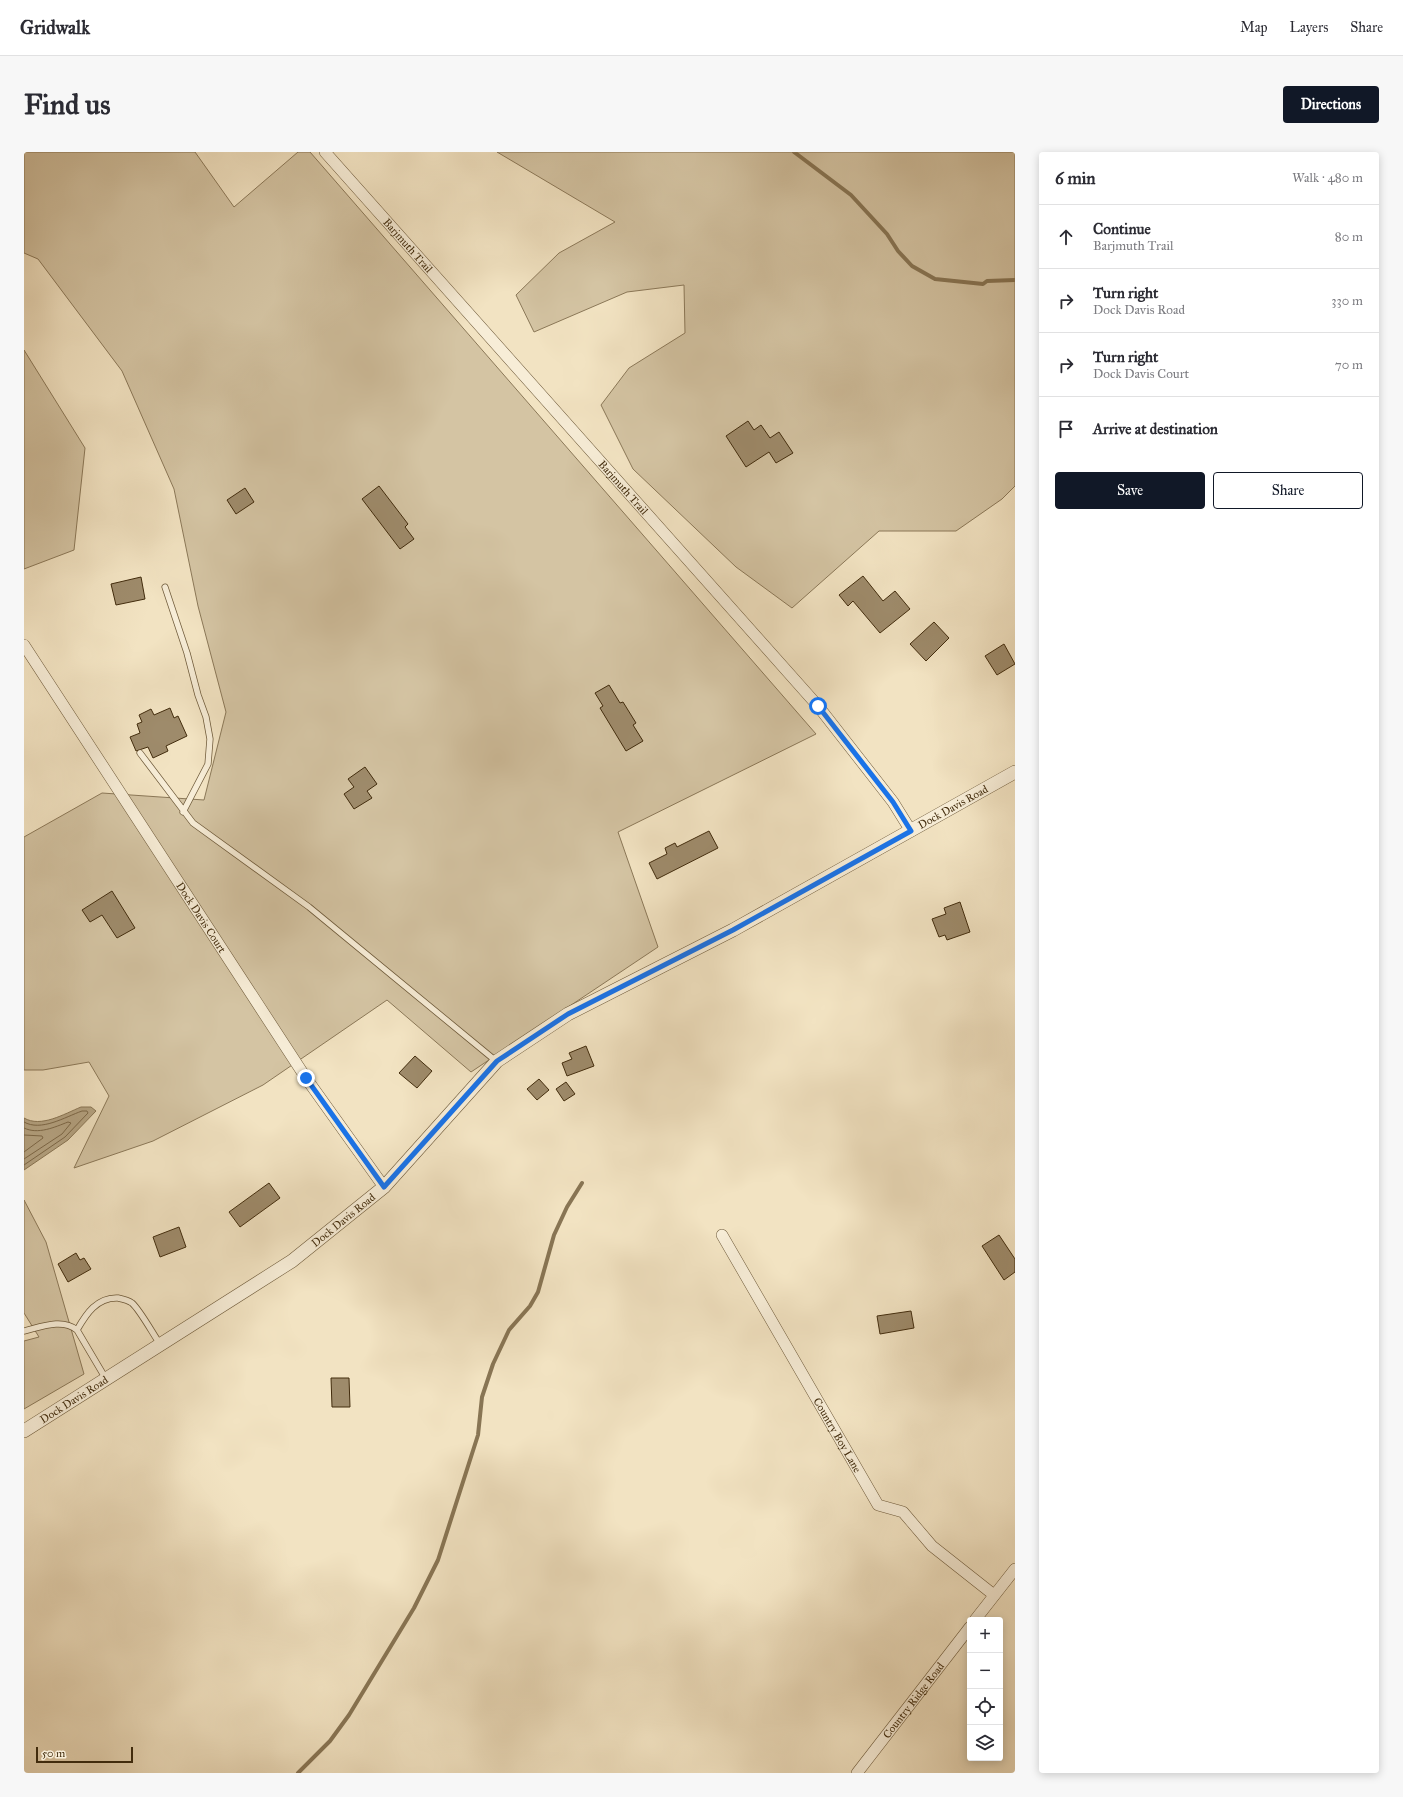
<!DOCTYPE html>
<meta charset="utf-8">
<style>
:root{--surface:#fff;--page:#f7f7f7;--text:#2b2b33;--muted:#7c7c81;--line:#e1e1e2;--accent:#111827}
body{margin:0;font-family:"IM FELL Great Primer",serif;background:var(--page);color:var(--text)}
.controls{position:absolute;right:12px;bottom:12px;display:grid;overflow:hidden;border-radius:4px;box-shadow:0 2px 10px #0003}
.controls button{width:36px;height:36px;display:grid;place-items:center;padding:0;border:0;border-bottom:1px solid var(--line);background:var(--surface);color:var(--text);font:20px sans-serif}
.scale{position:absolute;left:12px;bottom:10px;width:97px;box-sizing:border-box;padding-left:4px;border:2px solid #422c0d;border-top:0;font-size:11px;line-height:14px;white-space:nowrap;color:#422c0d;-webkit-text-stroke:3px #f7edd7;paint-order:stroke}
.stop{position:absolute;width:12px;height:12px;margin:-9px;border:3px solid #1a73e8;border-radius:50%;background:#fff}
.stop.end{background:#1a73e8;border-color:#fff;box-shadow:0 1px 4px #0008}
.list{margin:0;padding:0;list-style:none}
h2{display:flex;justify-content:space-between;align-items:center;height:52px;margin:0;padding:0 16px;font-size:17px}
h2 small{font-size:13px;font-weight:400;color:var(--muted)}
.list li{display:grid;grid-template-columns:26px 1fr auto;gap:12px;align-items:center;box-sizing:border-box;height:64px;padding:0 16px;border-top:1px solid var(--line)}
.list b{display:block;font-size:15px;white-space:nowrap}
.list p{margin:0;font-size:13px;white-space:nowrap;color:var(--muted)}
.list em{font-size:13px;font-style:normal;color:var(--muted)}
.actions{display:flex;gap:8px;padding:12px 16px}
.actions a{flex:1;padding:9px 0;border:1px solid var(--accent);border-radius:4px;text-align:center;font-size:14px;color:var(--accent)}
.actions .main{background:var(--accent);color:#fff}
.icon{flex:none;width:22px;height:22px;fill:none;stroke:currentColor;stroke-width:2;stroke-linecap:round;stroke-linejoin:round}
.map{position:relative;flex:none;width:991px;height:1621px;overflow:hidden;border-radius:4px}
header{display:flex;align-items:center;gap:24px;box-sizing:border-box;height:56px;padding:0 20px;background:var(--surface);border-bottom:1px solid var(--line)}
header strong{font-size:19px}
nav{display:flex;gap:22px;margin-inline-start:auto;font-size:14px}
.intro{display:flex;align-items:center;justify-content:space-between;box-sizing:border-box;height:96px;padding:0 24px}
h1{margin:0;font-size:28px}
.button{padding:10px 18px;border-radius:4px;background:var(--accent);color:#fff;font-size:14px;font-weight:700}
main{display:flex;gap:24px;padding:0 24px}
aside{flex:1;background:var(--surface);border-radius:4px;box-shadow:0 2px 10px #0003}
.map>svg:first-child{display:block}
.green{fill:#d4c4a3;stroke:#8b7858}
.water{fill:#b6a584;stroke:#887554}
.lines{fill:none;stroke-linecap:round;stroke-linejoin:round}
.shore{stroke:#7c6848;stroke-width:1}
.stream{stroke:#887554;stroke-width:4}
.building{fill:#9e8b6b;stroke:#422c0d}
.service-casing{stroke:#6e5a3a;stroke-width:7}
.minor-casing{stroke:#6e5a3a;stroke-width:12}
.tertiary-casing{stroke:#6e5a3a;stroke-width:14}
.service{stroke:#f7edd7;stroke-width:5.5}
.minor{stroke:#f7edd7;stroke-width:11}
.tertiary{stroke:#f7edd7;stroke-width:13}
.route{stroke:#1a73e8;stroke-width:5}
.labels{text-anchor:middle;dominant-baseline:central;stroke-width:3;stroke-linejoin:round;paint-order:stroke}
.street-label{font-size:11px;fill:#422c0d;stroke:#f7edd7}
</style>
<header>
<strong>Gridwalk</strong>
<nav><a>Map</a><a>Layers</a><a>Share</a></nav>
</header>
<div class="intro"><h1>Find us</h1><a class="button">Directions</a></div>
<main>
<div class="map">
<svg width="991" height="1621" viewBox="0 0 991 1621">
<rect width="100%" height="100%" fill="#f2e3c2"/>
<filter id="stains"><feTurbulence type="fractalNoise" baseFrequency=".005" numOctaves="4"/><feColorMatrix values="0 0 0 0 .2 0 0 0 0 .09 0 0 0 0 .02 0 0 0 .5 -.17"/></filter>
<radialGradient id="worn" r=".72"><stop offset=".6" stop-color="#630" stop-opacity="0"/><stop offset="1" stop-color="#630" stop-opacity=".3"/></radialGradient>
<path class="green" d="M0,0H171L210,55L274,0H286L792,582L594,680L634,795L447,920L363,848L239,933L129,989L50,1016L85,944L65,910L19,918H0V685L78,641L180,648L202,560L174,454L150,337L98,219L14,107L0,101Z
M473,0H991V334L978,347L932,379H855L768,456L712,415L609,317L577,253L605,216L661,181L660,133L603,140L510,180L492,143L535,101L591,70Z
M0,198L61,296L50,398L0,417Z
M0,1048L22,1090L60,1222L0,1257V1189L15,1185L0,1161Z"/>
<path class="water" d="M57,955H67L72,959L44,988L0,1018V966C17,976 40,962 57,955Z"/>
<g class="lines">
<path class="shore" d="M0,970C17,980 41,965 58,959H63L64,961L41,985L0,1013
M0,976C14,983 31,975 44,970L47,971L38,982L0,1007
M0,983L18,984L19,986L0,1000"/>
<path class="stream" d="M770,0L827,43L863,82L874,99L888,114L911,127L959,132L963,129L991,128
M274,1621L306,1589L325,1563L390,1456L414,1408L454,1283L458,1245L469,1212L485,1178L506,1154L514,1140L530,1083L543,1055L558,1031"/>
</g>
<path class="building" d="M724,269L730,278L737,273L746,286L755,280L769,301L752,311L745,300L722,315L702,284Z
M355,334L384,372L381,375L390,387L376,397L338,347Z
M221,336L230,350L212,362L203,348Z
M839,424L859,449L871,439L886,457L856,481L829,449L824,454L815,443Z
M117,425L121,447L92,453L87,432Z
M910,470L925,486L902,509L886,492Z
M980,492L991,512L973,523L961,504Z
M585,533L596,551L599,550L612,571L609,573L619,589L602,599L576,556L579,554L571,541Z
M146,556L150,566L154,564L163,584L142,594L144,599L129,606L124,595L112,599L106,585L116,581L113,572L118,570L115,563L127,557L130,563Z
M341,615L353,632L343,639L348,646L330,657L320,642L330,635L324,627Z
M685,679L694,696L633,727L625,711L643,702L641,696L651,691L653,695Z
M88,739L111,776L93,786L78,763L66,770L58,758Z
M936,750L946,780L923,788L921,783L915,785L908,767L922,762L920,756Z
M562,894L570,914L543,924L538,911L548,907L545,901Z
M391,904L408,919L393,936L375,921Z
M515,927L525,938L513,948L503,937Z
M542,930L551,942L540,949L532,937Z
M245,1031L256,1046L216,1075L205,1060Z
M155,1075L162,1095L136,1105L129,1085Z
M975,1083L991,1107V1120L980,1128L958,1094Z
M52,1101L56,1108L60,1106L67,1117L44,1130L34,1112Z
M887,1159L890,1176L856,1182L853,1164Z
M307,1226H325L326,1255H308Z"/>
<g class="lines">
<g class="service-casing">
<path id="service" d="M141,435L163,501L174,543L182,565L186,587L184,612L159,660
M116,601L169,671L285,755L472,909
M53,1178C62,1162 73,1145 94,1146C99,1147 104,1148 108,1151C116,1158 129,1182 136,1192
M0,1179C17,1175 38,1166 53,1178L82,1227"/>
</g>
<g class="minor-casing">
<g id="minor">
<path id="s1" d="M301,0L794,554L869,650L887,679"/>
<path id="s2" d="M0,493L282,926L360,1035"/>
<path id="s3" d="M698,1083L854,1353L879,1360L908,1394L970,1443"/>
<path d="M951,1468L991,1417"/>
<path id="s4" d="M833,1621L946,1475"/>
</g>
</g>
<g class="tertiary-casing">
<g id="tertiary">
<path id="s5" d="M0,1279L268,1109L360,1035L473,909L544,862L709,778L991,620"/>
</g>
</g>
<use href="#service" class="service"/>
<use href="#minor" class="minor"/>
<use href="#tertiary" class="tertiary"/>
</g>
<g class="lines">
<path class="route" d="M282,926L360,1035L473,909L544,862L709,778L887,679L869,650L794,554"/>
</g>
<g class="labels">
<g class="street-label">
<text stroke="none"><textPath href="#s1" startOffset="125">Barjmuth Trail</textPath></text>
<text stroke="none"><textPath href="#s1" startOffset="449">Barjmuth Trail</textPath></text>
<text stroke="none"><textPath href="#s5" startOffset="1127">Dock Davis Road</textPath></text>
<text stroke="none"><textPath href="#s2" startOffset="325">Dock Davis Court</textPath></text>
<text stroke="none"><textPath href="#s5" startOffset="383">Dock Davis Road</textPath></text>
<text stroke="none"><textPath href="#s5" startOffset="59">Dock Davis Road</textPath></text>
<text stroke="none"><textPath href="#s3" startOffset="231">Country Boy Lane</textPath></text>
<text stroke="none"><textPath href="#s4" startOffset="92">Country Ridge Road</textPath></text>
</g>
</g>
<rect width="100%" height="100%" filter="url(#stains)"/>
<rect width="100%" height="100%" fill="url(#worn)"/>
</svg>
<div class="controls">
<button>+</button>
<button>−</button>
<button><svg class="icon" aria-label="locate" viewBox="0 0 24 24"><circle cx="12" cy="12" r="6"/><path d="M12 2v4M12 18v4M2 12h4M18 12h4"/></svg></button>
<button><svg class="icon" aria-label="layers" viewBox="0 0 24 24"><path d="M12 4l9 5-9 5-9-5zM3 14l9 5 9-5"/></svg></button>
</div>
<div class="scale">50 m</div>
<div class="stop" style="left:794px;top:554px"></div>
<div class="stop end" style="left:282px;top:926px"></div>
</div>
<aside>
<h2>6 min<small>Walk · 480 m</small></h2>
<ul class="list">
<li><svg class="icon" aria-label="ahead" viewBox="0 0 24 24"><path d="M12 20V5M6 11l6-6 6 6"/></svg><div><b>Continue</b><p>Barjmuth Trail</p></div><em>80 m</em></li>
<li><svg class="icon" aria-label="right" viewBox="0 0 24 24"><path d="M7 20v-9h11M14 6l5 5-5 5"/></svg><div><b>Turn right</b><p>Dock Davis Road</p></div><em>330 m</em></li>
<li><svg class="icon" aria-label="right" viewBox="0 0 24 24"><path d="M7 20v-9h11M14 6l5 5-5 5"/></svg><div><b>Turn right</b><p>Dock Davis Court</p></div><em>70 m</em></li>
<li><svg class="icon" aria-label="arrive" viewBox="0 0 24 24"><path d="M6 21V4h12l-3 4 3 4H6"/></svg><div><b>Arrive at destination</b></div></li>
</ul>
<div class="actions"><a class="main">Save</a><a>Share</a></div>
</aside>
</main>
